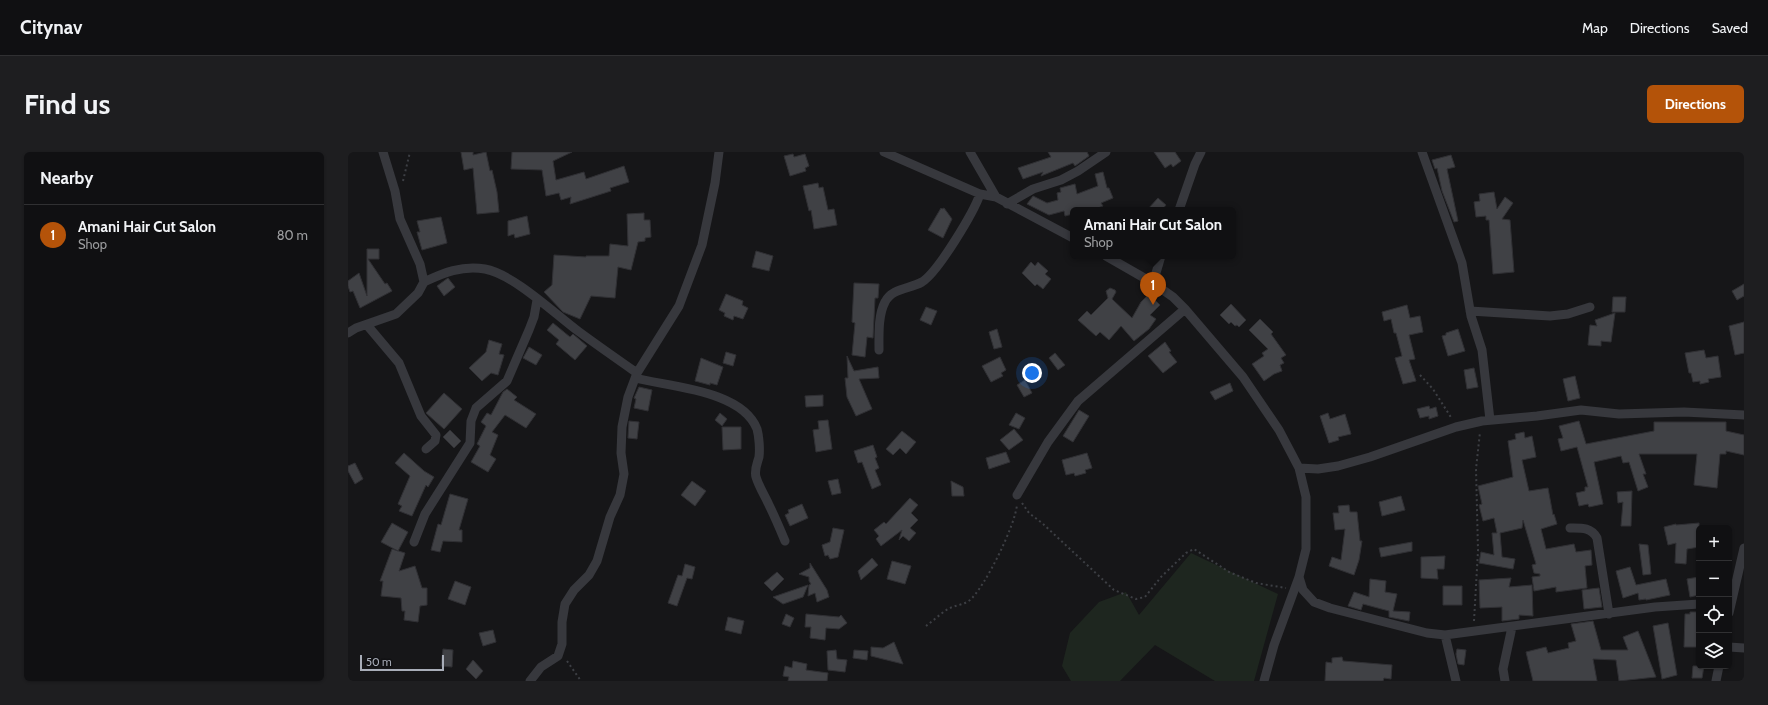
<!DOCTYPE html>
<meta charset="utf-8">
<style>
:root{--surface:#101012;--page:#1e1e20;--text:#f1f3f6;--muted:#9c9d9f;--line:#303032;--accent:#b45309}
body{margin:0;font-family:Cabin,sans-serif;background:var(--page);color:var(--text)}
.controls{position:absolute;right:12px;bottom:12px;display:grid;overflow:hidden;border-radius:6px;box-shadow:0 1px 3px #0004}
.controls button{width:36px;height:36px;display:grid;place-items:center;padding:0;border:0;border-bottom:1px solid var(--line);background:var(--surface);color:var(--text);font:20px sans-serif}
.scale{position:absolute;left:12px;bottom:10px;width:84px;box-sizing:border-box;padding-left:4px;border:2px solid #a8adb8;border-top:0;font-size:11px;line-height:14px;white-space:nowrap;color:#a8adb8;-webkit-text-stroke:3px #111113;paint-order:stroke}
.you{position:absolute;left:684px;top:221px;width:14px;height:14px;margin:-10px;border:3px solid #fff;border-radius:50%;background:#1a73e8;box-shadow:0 0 0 6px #1a73e833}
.badge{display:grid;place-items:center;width:26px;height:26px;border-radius:50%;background:var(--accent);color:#fff;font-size:13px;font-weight:700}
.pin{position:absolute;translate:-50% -33px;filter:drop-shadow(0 1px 2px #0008)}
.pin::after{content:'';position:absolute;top:21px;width:14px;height:12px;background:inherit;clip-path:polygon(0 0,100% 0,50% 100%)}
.popup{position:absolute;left:722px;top:55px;width:166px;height:52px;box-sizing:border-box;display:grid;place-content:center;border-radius:6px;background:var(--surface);filter:drop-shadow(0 1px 3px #0005);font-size:13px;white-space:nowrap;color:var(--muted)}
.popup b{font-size:15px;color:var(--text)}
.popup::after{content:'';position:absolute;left:50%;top:100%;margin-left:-8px;border:8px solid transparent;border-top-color:var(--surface)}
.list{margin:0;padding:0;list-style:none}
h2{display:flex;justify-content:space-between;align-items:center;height:52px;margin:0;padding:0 16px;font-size:17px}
h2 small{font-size:13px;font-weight:400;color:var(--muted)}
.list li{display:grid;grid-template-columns:26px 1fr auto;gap:12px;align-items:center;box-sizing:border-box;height:60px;padding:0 16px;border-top:1px solid var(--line)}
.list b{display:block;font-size:15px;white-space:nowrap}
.list p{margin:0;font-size:13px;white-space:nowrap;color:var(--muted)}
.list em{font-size:13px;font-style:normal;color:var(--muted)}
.icon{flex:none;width:22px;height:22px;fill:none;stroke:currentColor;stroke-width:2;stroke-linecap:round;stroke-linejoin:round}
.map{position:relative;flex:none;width:1396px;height:529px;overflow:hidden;border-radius:6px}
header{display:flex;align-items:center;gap:24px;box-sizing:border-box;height:56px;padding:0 20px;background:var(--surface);border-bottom:1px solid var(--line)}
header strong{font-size:19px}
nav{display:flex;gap:22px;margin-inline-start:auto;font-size:14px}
.intro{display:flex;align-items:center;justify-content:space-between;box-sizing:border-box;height:96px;padding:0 24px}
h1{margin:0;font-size:28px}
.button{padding:10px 18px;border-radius:6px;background:var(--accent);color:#fff;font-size:14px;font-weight:700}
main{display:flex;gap:24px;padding:0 24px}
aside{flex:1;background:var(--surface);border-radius:6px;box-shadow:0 1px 3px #0004}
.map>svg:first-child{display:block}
.green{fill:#1e261f}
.building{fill:#404145;stroke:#303034}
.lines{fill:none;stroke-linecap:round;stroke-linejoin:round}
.path{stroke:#3d3f44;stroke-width:2;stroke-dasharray:2 3;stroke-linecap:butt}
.minor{stroke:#37383d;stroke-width:9}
</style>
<header>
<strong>Citynav</strong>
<nav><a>Map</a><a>Directions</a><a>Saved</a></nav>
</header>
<div class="intro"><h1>Find us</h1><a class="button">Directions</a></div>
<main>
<aside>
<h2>Nearby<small></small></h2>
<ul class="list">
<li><span class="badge">1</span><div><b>Amani Hair Cut Salon</b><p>Shop</p></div><em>80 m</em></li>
</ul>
</aside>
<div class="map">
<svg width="1396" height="529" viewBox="0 0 1396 529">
<rect width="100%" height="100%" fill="#161618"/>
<path class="green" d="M843,401L930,442L906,529H867L807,493L772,529H723L714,514L722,481L751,450L778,440L791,463Z"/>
<path class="building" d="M113,0H125V3L138,0L142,19L144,18L149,40L151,60L129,62L125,16L116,18Z
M164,0H224L205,9L208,28L236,20L238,27L276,14L281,30L262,36L263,39L222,52L223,45L213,48L211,41L198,44L194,18L163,17Z
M700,0H739L741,4L727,14L725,11L693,24L695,20L675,27L670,16L703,5Z
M806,0H827L833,9L825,15L823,12L817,16Z
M445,2L446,5L457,2L461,14L457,16L458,19L442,24L436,4Z
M1103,3L1107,15L1099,17L1110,69L1106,70L1094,39L1089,16L1087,17L1084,8Z
M755,20L759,36H761L765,46L753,51L755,54L745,58H725V62L717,64L716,59L701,63L679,52L685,44L699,51L710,48L709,41L713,40L712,36L727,32L729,42L750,34L747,22Z
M470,31L471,36L475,35L480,58L486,57L489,73L466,77L463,58L461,59L455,34Z
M1146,40L1149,57L1157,45L1165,51L1154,67L1162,68L1166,120L1145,122L1141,68H1138V64L1128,65L1126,50L1132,49L1131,42Z
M810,46L818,53L814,58H799Z
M593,56L594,57L596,56L604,67L595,86L580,78Z
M296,61V68H302L303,85L297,86V89L290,90L283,118L270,115L267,146L243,144L232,167L215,160L196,140L204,133L206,103L238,105V104H261L262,92L280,94L279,62Z
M179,64L182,82L167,86L166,82L160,84V69Z
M93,65L99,91L74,98L69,80H72L69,69Z
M19,97H31V107H20L37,132L39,131L44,139L12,156L5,139L2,140L0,134V129L11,121L19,144Z
M408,99L425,104L421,119L404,115Z
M683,110L687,114L690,110L700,119L697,122L703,127L695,137L689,132L687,134L674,121Z
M100,126L107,135L96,144L89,134Z
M506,131L531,132L530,146H527L525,186L519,185L517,205L504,203L507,171L504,170Z
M1396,132V144L1389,148L1384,139Z
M762,136L767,138L768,140L764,147L784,166L793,150L801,142L812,153L802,163L808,167L801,177L786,189L773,174L761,188L752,180L748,184L730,168L739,159L743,163L760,146L758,139Z
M378,142L395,149L394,153L400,156L395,167L386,164L385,168L376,164L377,161L371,158Z
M1265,145H1278L1277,160H1264Z
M883,152L898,168L891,175L889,173L887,174L883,170L881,172L872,163Z
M1059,153L1062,166L1072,164L1075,180L1061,183L1067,207L1061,208L1068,229L1055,232L1047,206L1054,204L1048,181H1046L1043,167L1036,169L1034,160Z
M578,155L589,159L583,173L572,168Z
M1267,161L1263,190L1253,189V194L1240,193L1242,173L1249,174L1247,168Z
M912,167L925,180L923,182L938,203L933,206L936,211L932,213L934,219L926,222L916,229L904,212L916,204L914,201L920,197L901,178Z
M1396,170V201L1387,203L1381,174Z
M205,171L222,185L225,182L239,194L227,208L208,192L211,188L199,178Z
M649,177L654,195L646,197L641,180Z
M1110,177L1117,199L1100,204L1094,184L1098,183V181Z
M141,188L154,192L151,202L156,203L150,223L143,221L134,229L121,216L138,200Z
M817,190L823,199L821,200L829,210L815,221L800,204Z
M181,195L194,203L188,213L175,206Z
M1356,198L1358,206L1370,204L1373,225L1360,227L1361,230L1352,232V229L1345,230L1343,221H1341L1337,201Z
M378,200L388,203L385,214L375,211Z
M707,201L717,213L710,218L701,206Z
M499,204L506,219L530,215L531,226L511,227L524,257L508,264L499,245L497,226H500Z
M652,205L658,218L653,221L655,224L643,230L634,214Z
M353,206L375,215L369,233L362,231V233L347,229Z
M1126,216L1130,235L1119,237L1116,218Z
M1227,224L1232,246L1220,249L1215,227Z
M677,228L684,241L676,245L669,233Z
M882,231L885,239L867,248L862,240Z
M291,235L304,238L300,259L286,256L288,247L286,246Z
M159,237L169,245L166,248L188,262L178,276L157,263L144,280L150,283L142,303L148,307L140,320L123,310L132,294L129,292L138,274L133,270L139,261L143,263L155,240Z
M96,241L114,257L96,277L78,261Z
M475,243V254L458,255L457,244Z
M1081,254L1082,257L1088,255L1090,264L1081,267V264L1072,266L1069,257Z
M731,258L741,264L725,290L715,284Z
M372,261L379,267L374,274L367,268Z
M668,261L677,266L671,277L661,273Z
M980,261L982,267L997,262L1003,282L990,285L991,288L981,291L972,264Z
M480,268L484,297L468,300L465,278L471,277L470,269Z
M281,269L291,270L289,287L280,286Z
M1231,269L1238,292L1306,279V270H1378V279L1396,283V303L1378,299V302H1372L1369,336L1346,333L1349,302H1291L1298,322H1295L1300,335L1290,339L1281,310L1275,311L1273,304L1246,310L1255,352L1241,355L1240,352L1231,354L1228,341L1237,339V335H1240L1229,295L1213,299L1210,287L1215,286L1211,274Z
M374,275H393V297L375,298Z
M666,277L675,288L661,298L652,288Z
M102,278L113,289L106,296L95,285Z
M554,279L568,290L558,302L552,296L545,303L538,297Z
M1176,280L1177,286L1184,284L1188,305L1174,308L1181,339L1200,336L1205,363L1206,362L1209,372L1193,377L1198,397L1226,392L1228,400L1243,398L1244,413L1237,414L1239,436L1208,440V435L1186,439L1184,425L1192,424V422L1186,421L1184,413L1188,412L1175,368L1174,376L1152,381L1154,405L1167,407L1165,417L1131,411L1133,400L1146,403L1144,381H1149L1146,366L1135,369L1131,353L1134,352L1130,334L1165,325L1160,289L1168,287L1167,282Z
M525,293L529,305L527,306L531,316L527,318L533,333L524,337L514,310L510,311L506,299Z
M658,300L662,310L641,317L638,306Z
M56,301L76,319L86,325L80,335L78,333L64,364L51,359L54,354L50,352L62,324L47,311Z
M739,301L744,316L737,318L738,321L727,324L726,321L718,323L714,308Z
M7,311L15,327L7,332L0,319V314Z
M490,327L493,341L484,343L480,329Z
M344,329L358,339L347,354L333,343Z
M603,329L615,335L616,344H604Z
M1284,339L1283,374H1273L1275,350L1270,351L1269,340Z
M102,342L120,347L111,378H114V390L95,389L92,400L83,398L90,372L93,373Z
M1053,344L1057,358L1034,364L1031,350Z
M562,346L570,353L563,361L570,368L562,376L568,381L561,389L555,384L551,388L554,378L533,394L528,387L531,384L526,378L536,370L538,372Z
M454,352L460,366L442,374L437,363L441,361L440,358Z
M1001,353L1002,360H1009L1012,389H1014L1011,408L1006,423L981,414L984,405L993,408L997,377L987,378L985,361H991L990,354Z
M44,371L60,380L50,399L33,390Z
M1351,371V395L1339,397L1338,412L1327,411L1328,391L1320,393L1316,375L1328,372V373Z
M485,376L496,378L490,405L482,407L480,403L477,404L474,393L482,390Z
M1064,390V399L1033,405L1031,396Z
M1291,392L1300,393L1303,422L1295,423Z
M44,397L57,401L51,419L67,414L74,436H79V453L72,454L70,470L56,468L57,459H54L53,446L33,444L35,429H32Z
M1097,404L1096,417H1089L1090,427L1073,426V405Z
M524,406L530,413L513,428L510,419Z
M544,409L563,414L557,432L539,427Z
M462,411L479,438L481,445L469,450L467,441L460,444L461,433L463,432L461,429V425L451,422L462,416Z
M337,412L347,415L344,427L339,426L329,454L320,451L330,423L334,424Z
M1282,415L1288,433L1318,427L1322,443L1298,448V447L1291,448L1290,441L1275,446L1268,419Z
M429,420L436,427L424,439L416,431Z
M1351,425V443L1342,445L1339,427Z
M1163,426L1161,435L1184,433L1185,464L1171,463V467L1154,469V455L1132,456L1131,428Z
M1022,427L1038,429L1037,440L1049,442L1045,459L1062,460L1061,469L1041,465V459L1015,452L1013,458L1000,454L1006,440L1021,445Z
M107,429L123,435L117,453L100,447Z
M460,433L455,445L435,452L425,445Z
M1095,434H1114V453H1095Z
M1251,436L1254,455L1236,457L1234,438Z
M1342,460H1351V495H1336L1337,462H1342Z
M438,462L446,466L442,475L434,472Z
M458,462L491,465L493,463L499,471L491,477L478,476L477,488L462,486L463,475H457Z
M380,465L396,469L393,482L377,478Z
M1245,469L1253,498H1280L1275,485L1290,479L1308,525L1271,529L1268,508L1245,507L1249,529H1185L1178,500L1198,495L1200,501L1221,496L1220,491L1228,489L1223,472Z
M1320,471L1329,523L1314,527L1305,474Z
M145,478L148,490L135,494L131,481Z
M546,490L555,512L523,504V495L535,496Z
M95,497L105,498L104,515L93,514Z
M1109,497L1118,498L1116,513L1110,512L1108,502Z
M488,498L489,507L499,508L497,520L480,518L479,499Z
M506,498L520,499L519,508L505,506Z
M994,505L995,509L1044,513L1043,527L1036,526L1035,529H977L978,510L984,511V506Z
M125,508L135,519L128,527L118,517Z
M445,509L459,512L458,518L480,521L479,529H440L441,525L435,524L437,514L444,516Z
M1345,514H1356L1354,526H1344Z"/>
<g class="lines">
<path class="path" d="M55,29L62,0
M1072,223L1085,237L1104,267
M674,351L681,361L694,371L766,438L788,447L797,445L813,425L838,401L846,397L881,420L908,431L938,436
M1126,469L1130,399L1128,317L1132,280
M578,474C585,469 592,462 600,457C607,453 616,453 622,448C637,435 668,372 669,352
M219,509L233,529"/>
<path class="minor" d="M536,0L632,42L648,45L725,86
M622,0L648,45
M1074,0L1114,111L1123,164L1134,198L1142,268
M659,52L685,37L713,28L730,19L758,0
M831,58L847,12L853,0
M758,104L805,131L825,145L837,157L895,225L931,278L951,316L958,345V397L951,425L955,438L966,450L982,456L1079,481L1097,483L1307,455L1351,452
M76,130C95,121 114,113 137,117C165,122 206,161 230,179C249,193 269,207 289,221
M805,131L813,104
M1122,159L1202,164L1220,162L1242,155
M19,173L51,211L73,264L88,283L87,289L78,297
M0,181L8,176L48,162L70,141L76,130L72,112L52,67L47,39L35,0
M531,198C531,183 530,163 537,150C544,136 562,137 574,130C590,120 626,60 632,42
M287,226C322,235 394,238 409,277C411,284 412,297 411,305C409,312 406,318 408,325C411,335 417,344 421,353C427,365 432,377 437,389
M951,316L970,317L990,314L1022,305L1108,275L1134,269L1189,264L1233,258L1271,262L1336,260L1396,263
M669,343L700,290L730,249L837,157
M1222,376C1233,376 1243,375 1249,386L1261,462
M66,390L77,362L122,291L123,269L128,256L159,229L181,178L186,165L189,148
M1381,461L1396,396
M1097,483L1108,529
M1381,495L1396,496
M182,529L193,515L210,504L214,492V470L217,452L226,438L241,423L249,409L262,365L272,343L276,322L273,301L274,275L280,245L289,221L331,154L354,93L367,31L371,0
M916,529L926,493L951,425
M1157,529L1155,517L1164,475
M1368,529L1371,514"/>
</g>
</svg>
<div class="controls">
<button>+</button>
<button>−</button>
<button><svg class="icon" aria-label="locate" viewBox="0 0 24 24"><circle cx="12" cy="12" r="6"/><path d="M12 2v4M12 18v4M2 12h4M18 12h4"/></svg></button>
<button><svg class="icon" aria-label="layers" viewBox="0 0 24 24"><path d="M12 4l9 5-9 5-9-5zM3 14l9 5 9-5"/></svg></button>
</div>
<div class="scale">50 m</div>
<div class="you"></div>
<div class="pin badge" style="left:805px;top:153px">1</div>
<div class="popup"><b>Amani Hair Cut Salon</b>Shop</div>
</div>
</main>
